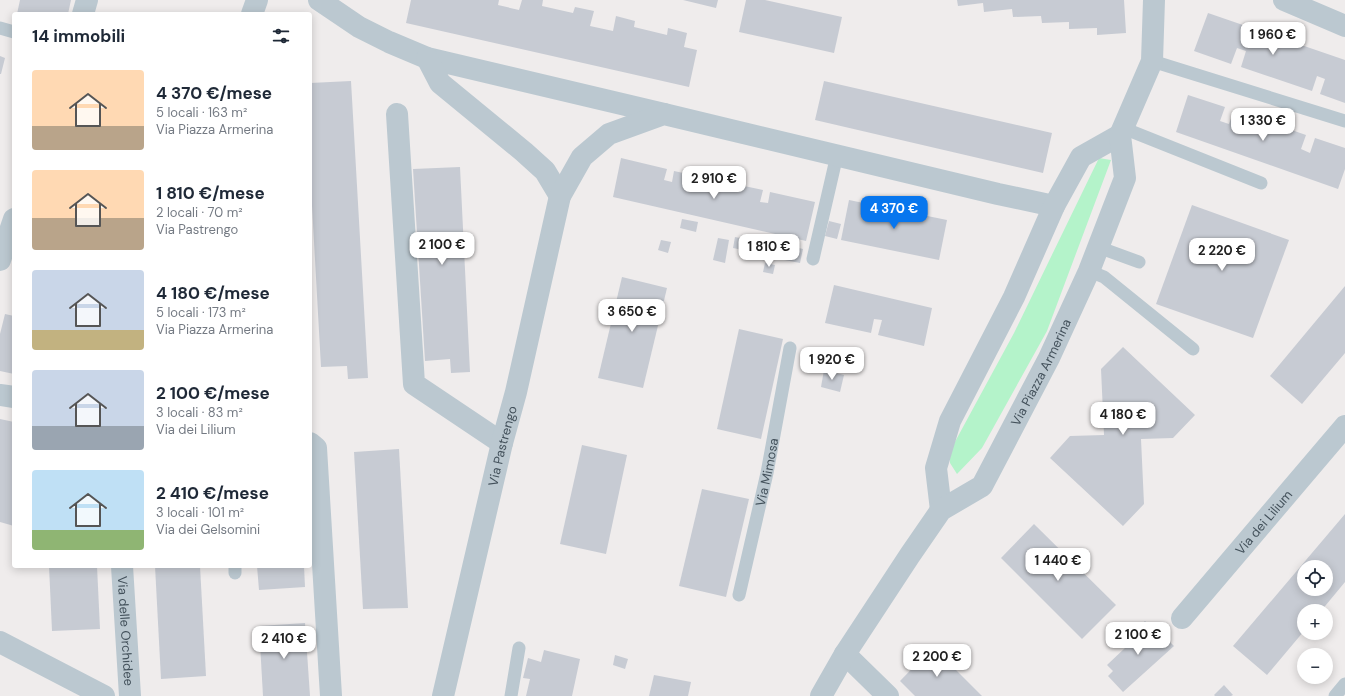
<!DOCTYPE html>
<html lang="it">
<head>
<meta charset="utf-8">
<style>
	:root { --surface:#fff; --page:#f6f6f7; --text:#1f2937; --muted:#747a83; --accent:#0776ee }
	body { margin:0; font-family:"DM Sans",sans-serif; background:var(--page); color:var(--text); height:100vh; display:flex; flex-direction:column; font-size:15px; white-space:nowrap }
	* { box-sizing:border-box; margin:0 }
	p { font-size:13px; color:var(--muted) }
	.icon { flex:none; width:22px; height:22px; fill:none; stroke:currentColor; stroke-width:2; stroke-linecap:round; stroke-linejoin:round }
	.map { position:relative; flex:1; overflow:hidden }
	.details { position:absolute; left:12px; top:12px; width:300px; height:556px; display:flex; flex-direction:column; background:var(--surface); border-radius:4px; box-shadow:0 2px 10px #0003 }
	.details>* { flex:none }
	.tools { position:absolute; left:1297px; top:560px; display:grid; gap:8px }
	.tools a { display:grid; place-items:center; width:36px; height:36px; border-radius:50%; background:var(--surface); box-shadow:0 2px 10px #0003; font-size:20px }
	.price { position:absolute; translate:-50% -34px; padding:0 9px; border-radius:8px; background:#fff; color:#222; font-size:13px; line-height:26px; filter:drop-shadow(0 1px 2px #0008) }
	.price::after { content:''; position:absolute; left:50%; top:24px; width:12px; height:9px; margin-left:-6px; background:inherit; clip-path:polygon(0 0,100% 0,50% 100%) }
	.price.on { background:var(--accent); color:#fff }
	ul { padding:0; list-style:none }
	li { display:flex; align-items:center; gap:12px; height:100px; padding:0 20px }
	li span { display:grid; place-items:center; flex:none; width:112px; height:80px; border-radius:4px; color:#555 }
	li>.icon { margin-inline-start:auto }
	span .icon { width:48px; height:48px; fill:#fffc; stroke-width:1 }
	li b { font-size:17px }
	h2 { display:flex; justify-content:space-between; align-items:center; height:48px; padding:0 20px; font-size:17px }
	.map>svg:first-child { display:block }
</style>
</head>
<body>
<div class="map">
<svg width="1345" height="696" viewBox="0 0 1345 696">
	<rect width="100%" height="100%" fill="#efecec"/>
	<path fill="#b4f3ca" d="M1099,158l12,2 -64,171 -65,117 -25,26 -7,-11v-12l64,-118z"/>
	<g fill="#c7cbd3" fill-rule="evenodd">
		<path d="M20,0h51l-3,14h-51z"/>
		<path d="M411,0h88l-1,5 21,5 3,-10h21l-1,6 31,7 2,-6 19,4 -4,15 23,5 3,-15 19,5 -1,6 33,8 1,-7 19,5 -3,14 13,3 -8,37 -283,-64z"/>
		<path d="M683,0h35l-2,8z"/>
		<path d="M746,0h19l77,17 -8,36 -95,-21z"/>
		<path d="M957,0h167l2,33 -29,2v-7l-28,1v-7l-27,1 -1,-7 -28,1 -1,-8 -28,3 -1,-9 -25,3z"/>
		<path d="M1208,13l137,47v43l-25,-9 5,-15 -8,-3 -5,15 -71,-24 5,-16 -9,-3 -6,16 -37,-13z"/>
		<path d="M0,56l5,2 -4,16h-1z"/>
		<path d="M351,81l17,297 -20,1 -1,-13 -26,1 -11,-197v-87z"/>
		<path d="M824,81l228,52 -9,40 -228,-53z"/>
		<path d="M1188,95l37,12 -5,14 9,3 5,-14 72,25 -5,14 9,4 5,-15 30,10v21l-7,20 -162,-57z"/>
		<path d="M621,158l46,11 -3,11 8,2 2,-11 89,19 -3,12 8,1 2,-11 45,10 -9,39 -193,-44z"/>
		<path d="M460,167l10,205 -19,1 -1,-14 -25,2 -12,-192z"/>
		<path d="M849,200l98,20 -8,40 -98,-20z"/>
		<path d="M1192,205l97,35 -36,98 -97,-34z"/>
		<path d="M682,219l16,3 -2,10 -16,-4z"/>
		<path d="M829,221l12,3 -4,15 -12,-3z"/>
		<path d="M735,237l15,3 -2,11 -15,-3z"/>
		<path d="M718,238l11,2 -4,23 -12,-3z"/>
		<path d="M661,240l10,2 -3,11 -10,-3z"/>
		<path d="M777,243l26,6 -3,14 -26,-5z"/>
		<path d="M765,263l10,2 -2,9 -10,-2z"/>
		<path d="M622,277l45,11 -24,100 -45,-10z"/>
		<path d="M834,285l98,23 -8,38 -46,-11 4,-15 -8,-1 -3,14 -46,-10z"/>
		<path d="M1345,286v67l-43,51 -32,-28z"/>
		<path d="M5,314l9,2v58l-14,-3v-37z"/>
		<path d="M739,329l44,10 -22,100 -44,-10z"/>
		<path d="M1123,347l72,68 -22,23 -32,1 3,65 -21,22 -73,-68 20,-22 34,-1 -3,-66z"/>
		<path d="M824,370l20,5 -4,17 -19,-5z"/>
		<path d="M0,419l14,3v104l-14,-4z"/>
		<path d="M582,445l45,10 -21,99 -46,-10z"/>
		<path d="M399,449l9,159 -45,1 -9,-157z"/>
		<path d="M702,489l47,10 -23,98 -47,-11z"/>
		<path d="M1345,514v68l-24,29h-17v20l-37,44 -34,-29zM1304,567h22v22h-22z"/>
		<path d="M1034,524l82,81 -34,34 -81,-81z"/>
		<path d="M49,566h48l3,63 -48,2z"/>
		<path d="M155,566h45l6,110 -45,3z"/>
		<path d="M257,566h47l1,21 -46,3z"/>
		<path d="M1145,621l18,18 2,-2 9,9 -51,46 -15,-16 5,-5 -6,-6 18,-17 -4,-4z"/>
		<path d="M305,623l5,73h-47l-4,-70z"/>
		<path d="M933,647l49,49h-67l-15,-15z"/>
		<path d="M544,650l36,9 -8,37h-46l4,-17 -7,-1 5,-20 13,4z"/>
		<path d="M615,655l13,4 -3,10 -12,-4z"/>
		<path d="M654,675l37,7 -3,14h-39z"/>
		<path d="M1224,685l9,10 -2,1h-16l-1,-1z"/>
	</g>
	<g fill="none" stroke-linecap="round" stroke-linejoin="round">
		<g stroke="#bbc8d0" stroke-width="13">
			<path d="M0,28l14,4"/>
			<path d="M1152,61l193,60"/>
			<path d="M1123,128l138,55"/>
			<path d="M1098,247l41,15"/>
			<path d="M813,259l24,-104"/>
			<path d="M1089,271l15,6 89,72"/>
			<path d="M235,566v7"/>
			<path id="s1" d="M739,595l28,-122 23,-125"/>
			<path d="M511,696l8,-48"/>
			<path d="M1335,696l10,-12"/>
		</g>
		<g stroke="#bbc8d0" stroke-width="22">
			<path d="M319,0l40,27 30,15 38,16 237,56"/>
			<path d="M1284,0l61,26"/>
			<path d="M83,14l4,-14"/>
			<path d="M252,14l5,-14"/>
			<path d="M427,58l13,25 84,69 21,19 15,25"/>
			<path d="M397,114l17,270 88,59"/>
			<path d="M0,260l14,-41"/>
			<path d="M0,395l14,2"/>
			<path d="M310,443l6,5 15,248"/>
			<path id="s2" d="M122,566l8,130"/>
			<path id="s3" d="M1182,618l163,-192"/>
			<path d="M0,642l104,54"/>
			<path d="M845,654l43,42"/>
			<path id="s4" d="M443,696l59,-253 14,-51 44,-196 22,-39 27,-23 55,-20 334,80 56,12"/>
		</g>
		<g stroke="#bbc8d0" stroke-width="22">
			<path d="M941,510l-5,-42 14,-47 64,-124 40,-91 27,-49 39,-22"/>
			<path id="s5" d="M821,696l24,-42 65,-99 31,-45 41,-24 67,-128 40,-87 36,-93 -5,-43 32,-74 2,-61"/>
		</g>
	</g>
	<g text-anchor="middle" stroke-width="3.5" stroke-linejoin="round" paint-order="stroke">
		<g font-size="13" fill="#43515b" stroke="#fff">
			<text dy="5" stroke="none"><textPath href="#s5" startOffset="397">Via Piazza Armerina</textPath></text>
			<text dy="5" stroke="none"><textPath href="#s4" startOffset="257">Via Pastrengo</textPath></text>
			<text dy="5" stroke="none"><textPath href="#s1" startOffset="126">Via Mimosa</textPath></text>
			<text dy="5" stroke="none"><textPath href="#s3" startOffset="126">Via dei Lilium</textPath></text>
			<text dy="5" stroke="none"><textPath href="#s2" startOffset="65">Via delle Orchidee</textPath></text>
		</g>
	</g>
</svg>
<div class="tools">
<a><svg class="icon" aria-label="locate" viewBox="0 0 24 24"><circle cx="12" cy="12" r="6"/><path d="M12 2v4M12 18v4M2 12h4M18 12h4"/></svg></a>
<a>+</a>
<a>−</a>
</div>
<b class="price" style="left:1273px;top:56px">1 960 €</b>
<b class="price" style="left:1263px;top:142px">1 330 €</b>
<b class="price" style="left:714px;top:200px">2 910 €</b>
<b class="price on" style="left:894px;top:230px">4 370 €</b>
<b class="price" style="left:442px;top:266px">2 100 €</b>
<b class="price" style="left:769px;top:268px">1 810 €</b>
<b class="price" style="left:1222px;top:272px">2 220 €</b>
<b class="price" style="left:632px;top:333px">3 650 €</b>
<b class="price" style="left:832px;top:381px">1 920 €</b>
<b class="price" style="left:1123px;top:436px">4 180 €</b>
<b class="price" style="left:1058px;top:582px">1 440 €</b>
<b class="price" style="left:1138px;top:656px">2 100 €</b>
<b class="price" style="left:284px;top:660px">2 410 €</b>
<b class="price" style="left:937px;top:678px">2 200 €</b>
<section class="details">
<h2>14 immobili<svg class="icon" aria-label="filters" viewBox="0 0 24 24"><path d="M4 7h16M4 17h16"/><circle cx="9" cy="7" r="2"/><circle cx="15" cy="17" r="2"/></svg></h2>
<ul>
<li><span style="background:linear-gradient(#ffd9b3 70%,#b9a48a 0)"><svg class="icon" aria-label="home" viewBox="0 0 24 24"><path d="M3 11l9-7 9 7M6 9v11h12V9"/></svg></span><div><b>4 370 €/mese</b><p>5 locali · 163 m²</p><p>Via Piazza Armerina</p></div></li>
<li><span style="background:linear-gradient(#ffd9b3 60%,#b9a48a 0)"><svg class="icon" aria-label="home" viewBox="0 0 24 24"><path d="M3 11l9-7 9 7M6 9v11h12V9"/></svg></span><div><b>1 810 €/mese</b><p>2 locali · 70 m²</p><p>Via Pastrengo</p></div></li>
<li><span style="background:linear-gradient(#c9d6e8 75%,#c2b280 0)"><svg class="icon" aria-label="home" viewBox="0 0 24 24"><path d="M3 11l9-7 9 7M6 9v11h12V9"/></svg></span><div><b>4 180 €/mese</b><p>5 locali · 173 m²</p><p>Via Piazza Armerina</p></div></li>
<li><span style="background:linear-gradient(#c9d6e8 70%,#9aa5b1 0)"><svg class="icon" aria-label="home" viewBox="0 0 24 24"><path d="M3 11l9-7 9 7M6 9v11h12V9"/></svg></span><div><b>2 100 €/mese</b><p>3 locali · 83 m²</p><p>Via dei Lilium</p></div></li>
<li><span style="background:linear-gradient(#bfe0f5 75%,#8fb573 0)"><svg class="icon" aria-label="home" viewBox="0 0 24 24"><path d="M3 11l9-7 9 7M6 9v11h12V9"/></svg></span><div><b>2 410 €/mese</b><p>3 locali · 101 m²</p><p>Via dei Gelsomini</p></div></li>
</ul>
</section>
</div>
</body>
</html>
